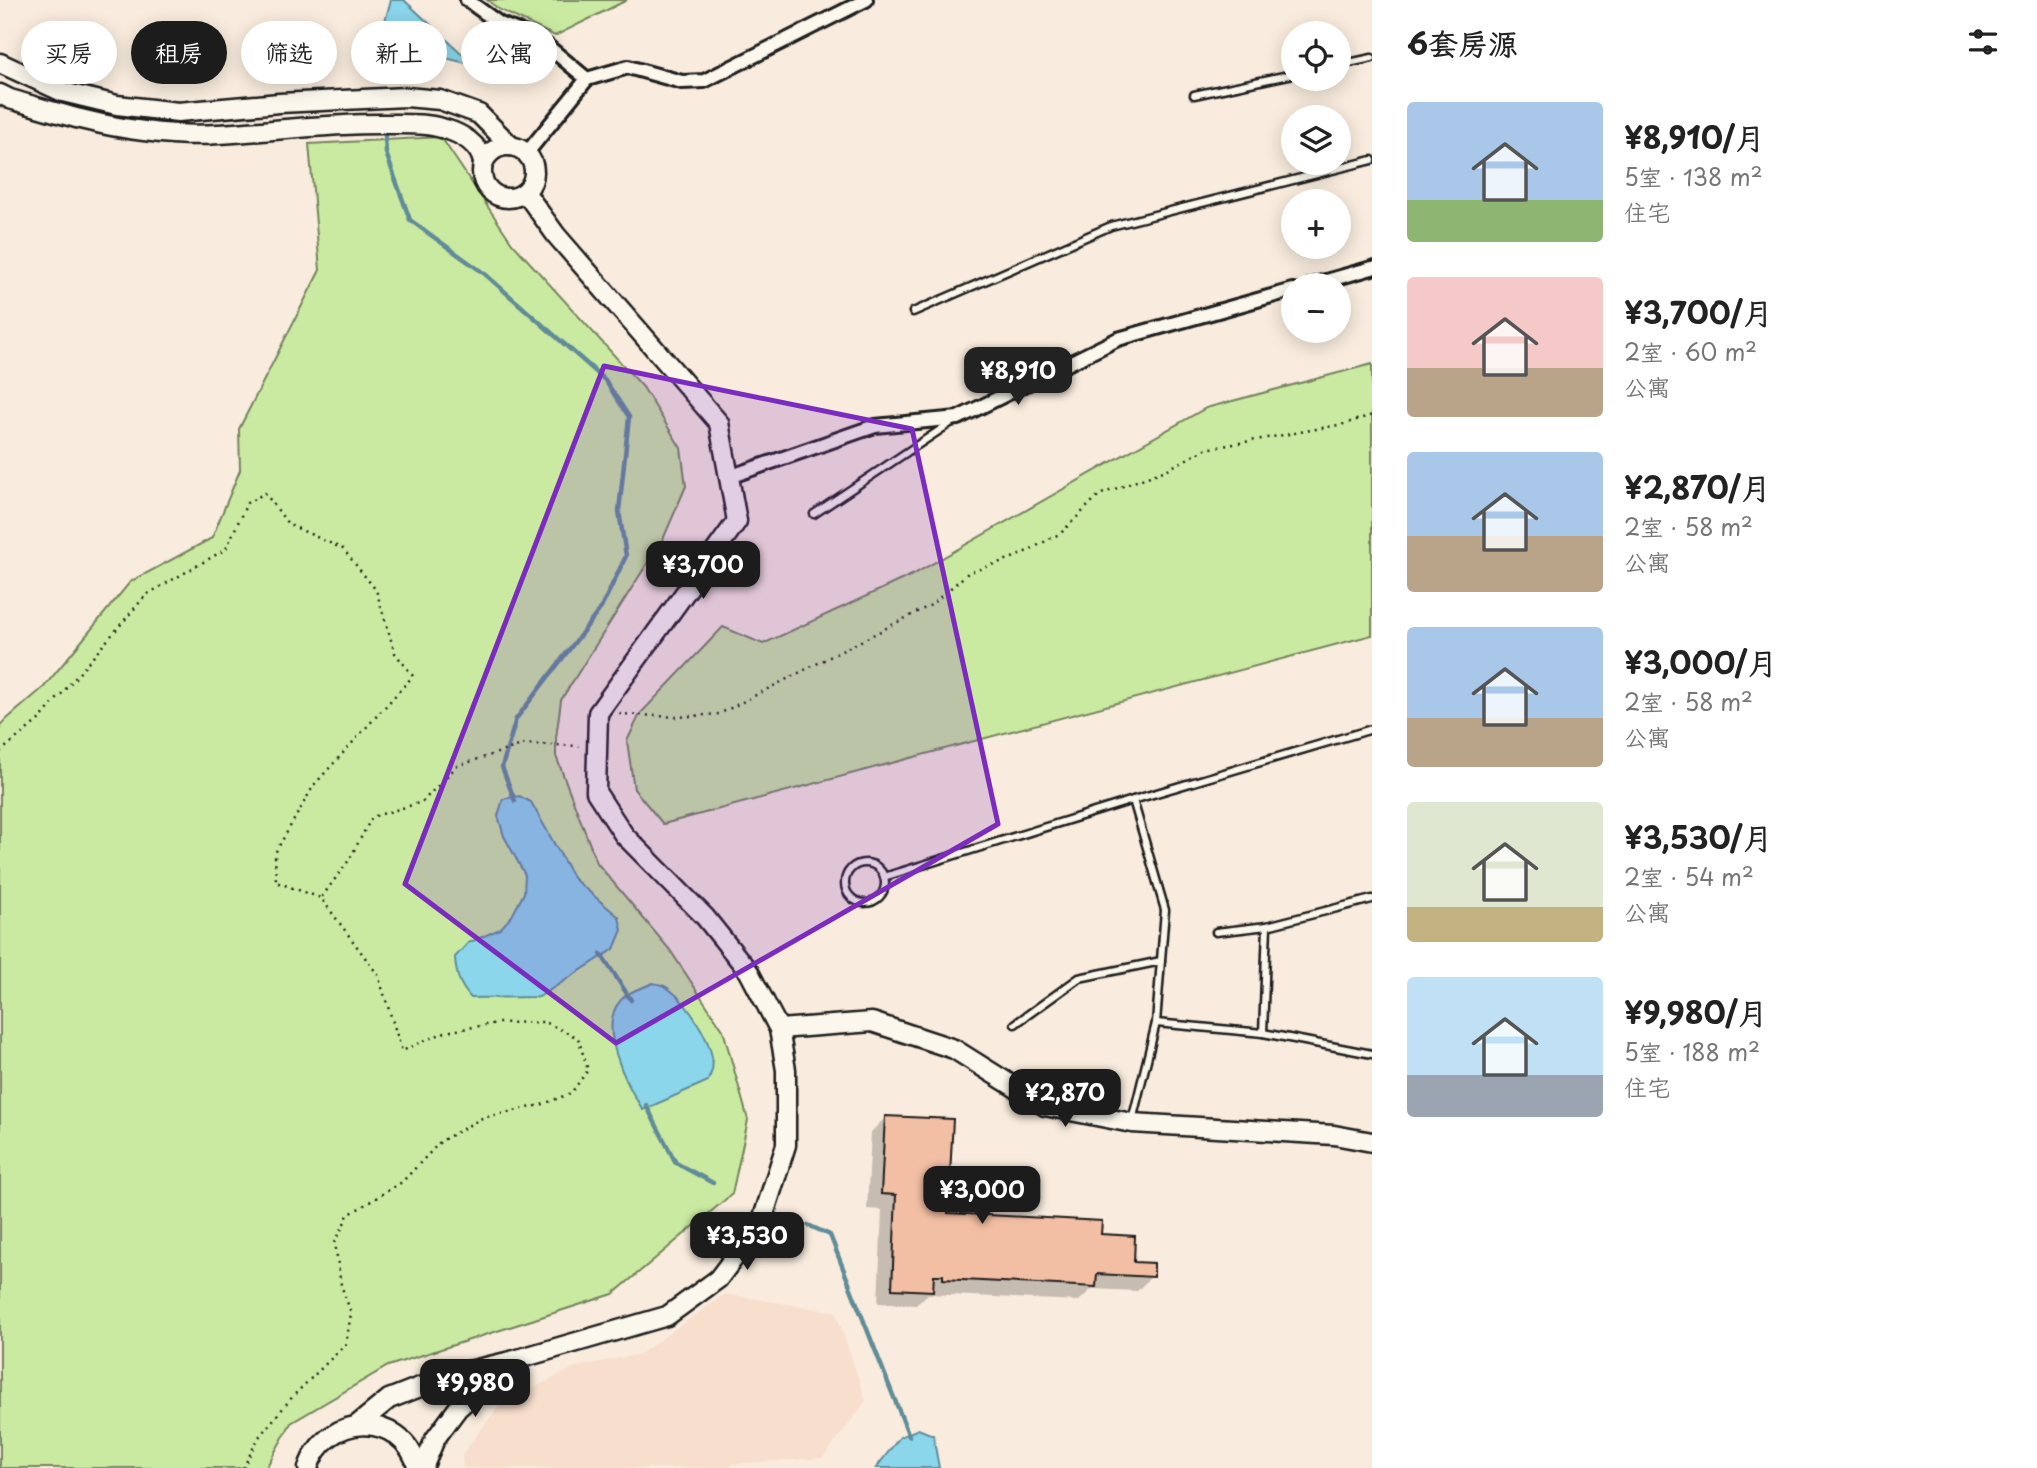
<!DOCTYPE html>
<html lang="zh">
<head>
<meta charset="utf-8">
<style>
	:root { --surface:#fff; --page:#f6f6f6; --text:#222; --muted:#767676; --accent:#1c1c1c }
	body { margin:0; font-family:"Playpen Sans","LXGW WenKai TC",sans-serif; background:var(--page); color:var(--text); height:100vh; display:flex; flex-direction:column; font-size:26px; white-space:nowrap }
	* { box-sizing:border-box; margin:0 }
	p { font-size:23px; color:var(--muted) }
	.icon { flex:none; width:38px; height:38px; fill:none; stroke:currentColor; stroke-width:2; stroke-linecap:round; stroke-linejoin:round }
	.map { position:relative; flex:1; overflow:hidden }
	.sheet { display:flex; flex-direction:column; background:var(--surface); width:665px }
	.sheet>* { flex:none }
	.banner { position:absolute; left:21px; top:21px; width:665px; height:63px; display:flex; gap:14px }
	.controls { position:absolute; left:1281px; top:21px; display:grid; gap:14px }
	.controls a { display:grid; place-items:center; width:70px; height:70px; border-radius:50%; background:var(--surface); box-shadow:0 4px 18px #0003; font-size:35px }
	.price { position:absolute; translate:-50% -60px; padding:0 16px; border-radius:14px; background:var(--accent); color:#fff; font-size:23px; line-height:46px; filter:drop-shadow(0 2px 4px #0008) }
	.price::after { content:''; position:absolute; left:50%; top:42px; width:21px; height:16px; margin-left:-10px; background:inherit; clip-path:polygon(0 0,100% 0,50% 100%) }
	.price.active { background:#222; color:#fff }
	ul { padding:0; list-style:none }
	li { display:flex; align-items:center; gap:21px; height:175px; padding:0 35px }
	li span { display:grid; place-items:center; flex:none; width:196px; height:140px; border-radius:7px; color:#555 }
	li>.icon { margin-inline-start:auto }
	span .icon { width:84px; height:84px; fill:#fffc; stroke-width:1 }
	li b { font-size:30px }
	h2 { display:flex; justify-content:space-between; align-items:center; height:84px; padding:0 35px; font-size:30px }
	.tag { padding:0 24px; border-radius:32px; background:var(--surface); box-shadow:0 4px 18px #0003; font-size:24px; line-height:63px }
	.tag.active { background:var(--accent); color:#fff }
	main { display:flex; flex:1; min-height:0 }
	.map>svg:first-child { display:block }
</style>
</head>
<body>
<main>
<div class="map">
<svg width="1372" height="1468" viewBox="0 0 1372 1468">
	<rect width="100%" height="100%" fill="#f9ecde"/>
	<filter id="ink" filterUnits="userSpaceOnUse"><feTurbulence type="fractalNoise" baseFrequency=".0143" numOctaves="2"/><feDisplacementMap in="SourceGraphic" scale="14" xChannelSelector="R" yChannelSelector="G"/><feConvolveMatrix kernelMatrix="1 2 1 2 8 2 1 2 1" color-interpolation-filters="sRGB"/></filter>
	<g filter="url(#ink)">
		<path fill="#f7decd" d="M725,1294l111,18 30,89 -43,57 -90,6 -3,4h-267l-1,-14 38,-49 75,-38 65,-13z"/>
		<g fill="#cbeaa1" stroke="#74835e" stroke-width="2">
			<path d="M487,0h140l-72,36 -55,-26z"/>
			<path d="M441,137l71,106 131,144 38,61 5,38 -22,51 -103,163 -5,38v18l41,107 73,87 53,80 25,90 -16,74 -119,100 -225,72 -97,57 -25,45h-266v-743l44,-38 86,-105 82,-44 28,-68 -1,-41 81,-159 -11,-126z"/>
			<path d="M1372,364v271l-709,189 -29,-35 -7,-48 13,-27 83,-87 40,17 151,-70 292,-166z"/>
		</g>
		<g fill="#8bd6eb" stroke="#5f8c98" stroke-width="2">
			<path d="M391,0h13l70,65 -95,-23z"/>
			<path d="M519,796l12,6 43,77 45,38 3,13 -8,19 -75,48 -68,1c-12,-13 -15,-24 -16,-41l13,-14 32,-14 12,-13 12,-23 1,-18 -21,-39 -6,-20 5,-17z"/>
			<path d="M653,983c6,1 12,2 16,6 18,13 48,58 43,81 -1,4 -3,7 -4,11l-65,29c-16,-24 -47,-84 -22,-110 9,-10 20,-11 32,-17z"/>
			<path d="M918,1429l15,6 6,33h-63l24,-31z"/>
		</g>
		<path fill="#0003" d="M886,1117l60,97 154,22 32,28 20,12 -15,15 -45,-2 -13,12 -151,-7 -12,11 -38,-2 4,-93 -15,-1 4,-77z"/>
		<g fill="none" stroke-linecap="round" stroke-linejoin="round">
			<g stroke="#5f8c98" stroke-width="4.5">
				<path d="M381,68l16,-20"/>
				<path d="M385,137l1,16 24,67 75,54 120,106 24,37 -10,94 7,45 -25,52 -85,111 -14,48 13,34"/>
				<path d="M601,954l30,46"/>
				<path d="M646,1105l30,58 37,20"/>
				<path d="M808,1225l22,10 79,201"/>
			</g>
		</g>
		<path fill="#f3bfa4" stroke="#1c1c1c" stroke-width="2" d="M885,1116l68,3 -5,94 154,8 -1,13 34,2 -1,26 20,1v14l-57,-3 -1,13 -153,-8v-4h-9l-1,16 -41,-2 4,-94 -15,-1z"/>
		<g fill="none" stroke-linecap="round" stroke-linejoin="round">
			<g stroke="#1c1c1c" stroke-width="11">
				<g id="lane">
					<path d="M1339,65l33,-7"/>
					<path d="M1194,95l99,-21"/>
					<path d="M913,312l198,-86 261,-66"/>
					<path d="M814,514l138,-92"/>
					<circle cx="865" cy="883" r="20"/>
					<path d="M884,877l249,-77 239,-71"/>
					<path d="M1216,932l51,-6 105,-27"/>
					<path d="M1156,1023l107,10 109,21"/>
					<path d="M1015,1024l64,-46 82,-17"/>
					<path d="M1263,1033l4,-107"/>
					<path d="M1132,1121l24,-98 9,-113 -32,-110"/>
				</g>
			</g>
			<g stroke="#1c1c1c" stroke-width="18">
				<g id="street">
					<path d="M467,0l33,24 39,15 48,40"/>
					<path d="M526,154l61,-75 41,-12 54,15 22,-1 162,-81"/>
					<path d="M1312,285l60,-17"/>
					<path d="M729,477l146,-51 83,-8 160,-79 175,-49"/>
				</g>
			</g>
			<g stroke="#1c1c1c" stroke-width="23">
				<g id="secondary">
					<path d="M0,63l63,29 54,13 61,7 101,-9 127,-6 34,3 39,14 32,32"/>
					<path d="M0,94l10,5c44,13 88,27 134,32 23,3 50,5 74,3 57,-3 113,-11 169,-10 19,0 40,-1 58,5 17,5 34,15 38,33"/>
					<circle cx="508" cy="172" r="26"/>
					<path d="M779,1029l93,-7 82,27 91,57 87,17 202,12 38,7"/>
					<path d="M357,1425l32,-26 59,-23 63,-15 156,-45 51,-37 44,-58 24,-76v-75l-7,-41 -30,-57 -44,-55 -81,-82 -28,-43 2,-79 139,-192 -18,-98 -163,-188 -31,-43"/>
					<path d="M308,1468c18,-56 94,-58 110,0"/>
					<path d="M423,1468l12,-29 23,-31 50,-45"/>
				</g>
			</g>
			<g stroke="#1c1c1c" stroke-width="2.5" stroke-dasharray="2 5" stroke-linecap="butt">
				<path d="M619,714l59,3 41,-3 212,-109 37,-32 50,-17 43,-23 38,-38 67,-25 40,-21 138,-25 28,-9"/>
				<path d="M0,752l40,-33 106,-124 80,-46 21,-46 18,-10 23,31 55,25 33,41 19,63 18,23 -99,109 -39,68 1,29 45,16"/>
				<path d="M243,1468l16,-31 35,-42 52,-51 5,-31 -10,-28 -6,-42 13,-28 54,-33 39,-41 41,-23 59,-13 30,-12 17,-23 -10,-32 -33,-16 -48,1 -52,9 -43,19 -24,-76 -57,-77 28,-38 23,-43 50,-15 35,-36 68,-22 54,2"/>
			</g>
			<use href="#lane" stroke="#fbf7ec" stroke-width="6"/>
			<use href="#street" stroke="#fbf7ec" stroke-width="12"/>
			<use href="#secondary" stroke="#fbf7ec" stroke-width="18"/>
		</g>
	</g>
	<path fill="#7b2cbf" fill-opacity="0.2" stroke="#7b2cbf" stroke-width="5" stroke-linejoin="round" d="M604,366l308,63 86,395 -382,219 -211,-159z"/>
</svg>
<div class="controls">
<a><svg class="icon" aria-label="locate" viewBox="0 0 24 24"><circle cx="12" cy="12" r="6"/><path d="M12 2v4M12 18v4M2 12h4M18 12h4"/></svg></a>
<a><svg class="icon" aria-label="layers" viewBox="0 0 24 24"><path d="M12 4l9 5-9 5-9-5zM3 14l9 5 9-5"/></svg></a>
<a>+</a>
<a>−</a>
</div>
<b class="price active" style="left:1018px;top:407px">¥8,910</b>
<b class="price" style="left:703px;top:601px">¥3,700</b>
<b class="price" style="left:1065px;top:1129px">¥2,870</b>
<b class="price" style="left:982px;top:1226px">¥3,000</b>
<b class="price" style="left:747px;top:1272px">¥3,530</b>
<b class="price" style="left:475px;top:1419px">¥9,980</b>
<div class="banner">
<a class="tag">买房</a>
<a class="tag active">租房</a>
<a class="tag">筛选</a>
<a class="tag">新上</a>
<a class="tag">公寓</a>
</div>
</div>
<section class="sheet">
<h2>6套房源<svg class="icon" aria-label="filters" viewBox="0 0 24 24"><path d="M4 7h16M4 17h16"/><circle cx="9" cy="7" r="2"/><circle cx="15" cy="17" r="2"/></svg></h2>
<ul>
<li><span style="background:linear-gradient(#a9c7e8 70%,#8fb573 0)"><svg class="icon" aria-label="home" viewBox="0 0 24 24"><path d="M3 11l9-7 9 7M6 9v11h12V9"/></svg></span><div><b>¥8,910/月</b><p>5室 · 138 m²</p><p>住宅</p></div></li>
<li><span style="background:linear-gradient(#f6c9c9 65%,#b9a48a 0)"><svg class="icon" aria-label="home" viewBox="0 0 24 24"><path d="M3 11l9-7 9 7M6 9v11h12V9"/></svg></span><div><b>¥3,700/月</b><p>2室 · 60 m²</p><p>公寓</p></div></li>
<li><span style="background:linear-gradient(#a9c7e8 60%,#b9a48a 0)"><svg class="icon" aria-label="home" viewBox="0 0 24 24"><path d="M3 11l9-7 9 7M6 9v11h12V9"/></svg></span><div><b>¥2,870/月</b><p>2室 · 58 m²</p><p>公寓</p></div></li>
<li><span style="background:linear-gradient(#a9c7e8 65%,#b9a48a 0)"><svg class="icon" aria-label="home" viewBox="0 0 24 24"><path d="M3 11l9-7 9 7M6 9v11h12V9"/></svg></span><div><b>¥3,000/月</b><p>2室 · 58 m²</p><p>公寓</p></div></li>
<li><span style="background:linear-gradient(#dfe7d0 75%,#c2b280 0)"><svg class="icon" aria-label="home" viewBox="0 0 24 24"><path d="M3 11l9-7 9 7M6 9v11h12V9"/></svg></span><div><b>¥3,530/月</b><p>2室 · 54 m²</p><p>公寓</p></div></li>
<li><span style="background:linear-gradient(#bfe0f5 70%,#9aa5b1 0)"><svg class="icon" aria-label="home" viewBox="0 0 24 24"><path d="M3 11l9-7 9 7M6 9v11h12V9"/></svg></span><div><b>¥9,980/月</b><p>5室 · 188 m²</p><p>住宅</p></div></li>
</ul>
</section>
</main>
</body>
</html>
